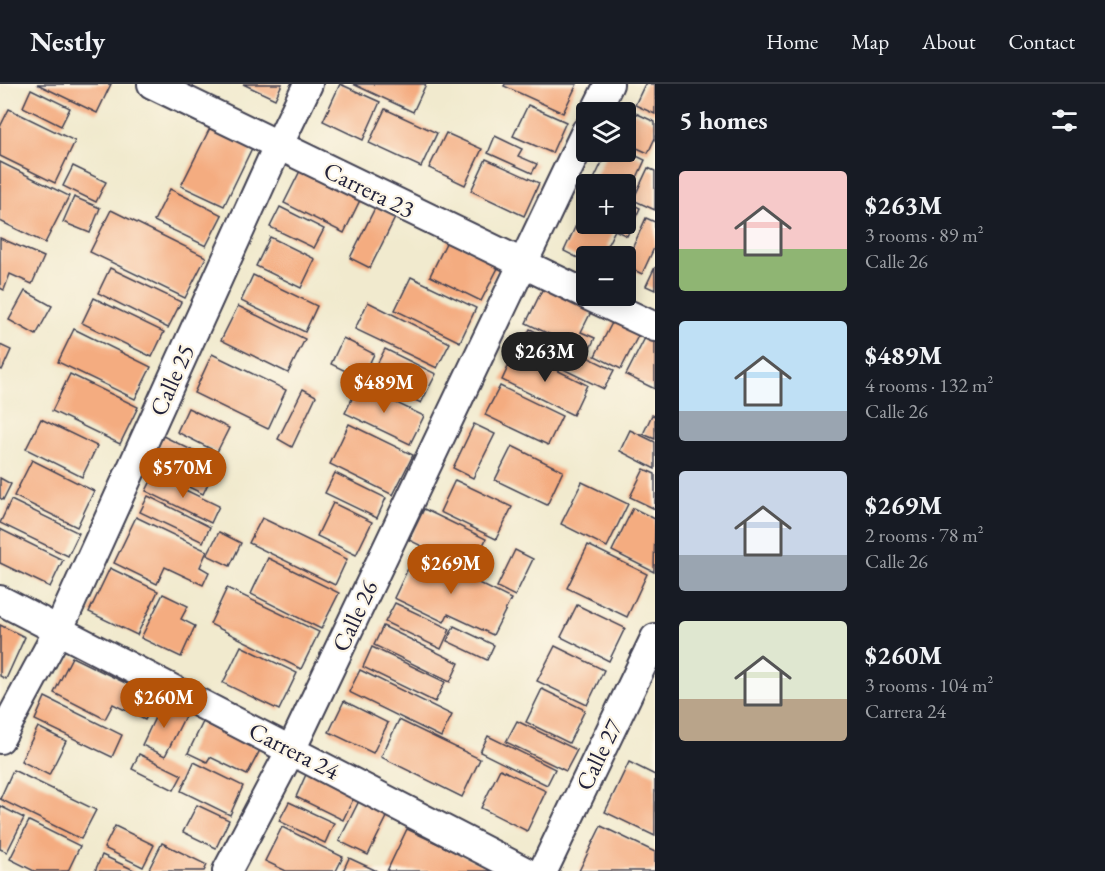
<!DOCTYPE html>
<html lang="en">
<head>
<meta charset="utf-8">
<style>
	:root { --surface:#171b24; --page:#20242c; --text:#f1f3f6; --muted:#9ea1a6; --line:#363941; --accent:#b45309 }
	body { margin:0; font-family:"EB Garamond",serif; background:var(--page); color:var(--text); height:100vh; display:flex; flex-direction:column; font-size:22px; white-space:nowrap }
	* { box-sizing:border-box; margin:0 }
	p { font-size:20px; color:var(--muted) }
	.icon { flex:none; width:33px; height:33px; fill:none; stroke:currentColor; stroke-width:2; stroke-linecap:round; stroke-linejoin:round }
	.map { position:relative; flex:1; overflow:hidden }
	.drawer { display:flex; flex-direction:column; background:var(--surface); width:450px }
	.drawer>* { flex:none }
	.tools { position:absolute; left:576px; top:18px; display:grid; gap:12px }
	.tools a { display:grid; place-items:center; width:60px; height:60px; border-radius:6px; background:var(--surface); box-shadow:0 3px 15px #0003; font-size:30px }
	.price { position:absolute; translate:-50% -51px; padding:0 14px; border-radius:21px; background:var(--accent); color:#fff; font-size:20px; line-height:39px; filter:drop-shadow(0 2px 3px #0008) }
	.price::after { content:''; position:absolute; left:50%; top:36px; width:18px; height:14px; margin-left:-9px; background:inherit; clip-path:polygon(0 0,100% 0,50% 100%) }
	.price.on { background:#222; color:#fff }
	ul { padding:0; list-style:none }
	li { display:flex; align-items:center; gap:18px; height:150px; padding:0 24px }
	li span { display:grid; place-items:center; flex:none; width:168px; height:120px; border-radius:6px; color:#555 }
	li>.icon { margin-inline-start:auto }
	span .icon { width:72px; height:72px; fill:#fffc; stroke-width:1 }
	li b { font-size:26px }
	h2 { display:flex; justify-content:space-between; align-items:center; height:72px; padding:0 24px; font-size:26px }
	header { display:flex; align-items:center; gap:36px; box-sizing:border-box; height:84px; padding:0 30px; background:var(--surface); border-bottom:2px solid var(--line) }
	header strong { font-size:28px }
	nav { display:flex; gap:33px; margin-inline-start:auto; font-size:21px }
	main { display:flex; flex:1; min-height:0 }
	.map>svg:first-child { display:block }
</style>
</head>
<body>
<header>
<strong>Nestly</strong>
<nav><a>Home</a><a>Map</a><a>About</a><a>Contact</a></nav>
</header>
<main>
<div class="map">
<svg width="655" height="787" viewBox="0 0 655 787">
	<rect width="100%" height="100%" fill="#fcf5e5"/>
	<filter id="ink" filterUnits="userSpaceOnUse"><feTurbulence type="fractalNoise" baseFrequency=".0167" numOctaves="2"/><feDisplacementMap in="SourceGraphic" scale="12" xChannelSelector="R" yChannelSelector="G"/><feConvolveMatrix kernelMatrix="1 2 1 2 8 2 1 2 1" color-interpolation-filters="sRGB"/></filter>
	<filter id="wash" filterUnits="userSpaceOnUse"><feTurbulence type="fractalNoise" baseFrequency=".008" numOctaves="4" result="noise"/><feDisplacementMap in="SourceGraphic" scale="24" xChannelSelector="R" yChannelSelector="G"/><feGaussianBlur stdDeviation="1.35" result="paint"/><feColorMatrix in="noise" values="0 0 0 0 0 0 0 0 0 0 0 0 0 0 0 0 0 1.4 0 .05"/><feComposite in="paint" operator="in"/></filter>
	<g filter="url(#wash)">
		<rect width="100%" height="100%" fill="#f1eace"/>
		<g id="blocks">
			<g fill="#f4ac80">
				<path d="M37,0h74l-14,29z"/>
				<path d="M243,0h39l-7,15z"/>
				<path d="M340,0l40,18 -17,38 -40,-19z"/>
				<path d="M353,0h73l-13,28z"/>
				<path d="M505,0h72l-14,29 -59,-27z"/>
				<path d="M645,0h10v30l-20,-9z"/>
				<path d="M31,5l39,19 -9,18 -38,-19z"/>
				<path d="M528,21l38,17 -14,31 -39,-17z"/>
				<path d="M9,25l66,32 -20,42 -55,-27v-29z"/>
				<path d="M385,25l52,24 -16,34 -52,-24z"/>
				<path d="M629,26l26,12v16l-7,15 -22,-10v-26z"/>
				<path d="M210,44l42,20 -28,58 -43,-20z"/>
				<path d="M446,49l36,16 -17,36 -36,-17z"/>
				<path d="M495,52l27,13 -4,7 19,8 -5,9 -44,-20z"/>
				<path d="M626,67l19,9 -16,35 -3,-2v-9h-20l-12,-5 13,-27z"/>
				<path d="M486,75l53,24 -15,33 -53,-25z"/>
				<path d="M0,78l69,34 -24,47 -45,-22z"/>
				<path d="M73,82l33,16 -10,20 -33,-16z"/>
				<path d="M302,83l60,29 -18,37 -60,-30z"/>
				<path d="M648,84l7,3v39l-22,-10z"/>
				<path d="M170,105l52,26 -16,31 -52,-25z"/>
				<path d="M74,113l26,11 -10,25 -27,-11z"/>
				<path d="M626,117l14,7 -13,28 -12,-6 -8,16 13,5 -2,5h-32v6l-22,-11 22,-47v20h40z"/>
				<path d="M376,122l20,10 -26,52 -20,-10z"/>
				<path d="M280,123l44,22 -10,19 -44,-21z"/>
				<path d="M111,126l95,47 -21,41 -95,-46z"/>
				<path d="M646,134l9,4v24l-13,28 -16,-8v-4z"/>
				<path d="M270,153l45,22 -14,29 -45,-22z"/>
				<path d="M0,154l44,19 -12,27 -22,-10 -6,16 -4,-2z"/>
				<path d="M448,155l52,25 -19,37 -51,-25z"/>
				<path d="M655,183v23l-9,-4z"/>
				<path d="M110,184l71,34 -13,26 -70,-35z"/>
				<path d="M253,191l64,31 -12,26 -64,-31z"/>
				<path d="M411,193l65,31 -16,34 -65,-32z"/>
				<path d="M546,198l48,24 -13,26 14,6 -7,15 -62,-30z"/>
				<path d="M25,207l27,15 -16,29 -27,-15z"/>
				<path d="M94,214l70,34 -12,25 -70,-34z"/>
				<path d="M368,218l82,41 -13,25 -82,-39z"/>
				<path d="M238,222l67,33 -17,34 -67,-33z"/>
				<path d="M614,235l26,13 -19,37 -26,-13z"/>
				<path d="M74,245l77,38 -16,32 -77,-37z"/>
				<path d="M530,245l84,41 -10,19 -84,-41z"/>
				<path d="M647,250l8,5v50l-29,-14z"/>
				<path d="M343,254l31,16 -12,25 -31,-15z"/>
				<path d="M0,261l11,5 -9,20 -2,-1z"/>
				<path d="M385,265l51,25 -15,29 -51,-25z"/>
				<path d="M516,266l71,35 -14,30 -71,-35z"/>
				<path d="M212,270l74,36 -18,39 -74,-36z"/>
				<path d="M70,290l68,33 -18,37 -68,-33z"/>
				<path d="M359,301l65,31 -14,28 -65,-31z"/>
				<path d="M500,302l62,30 -14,29 -63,-30z"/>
				<path d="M303,305l13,7 -24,51 -14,-8z"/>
				<path d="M188,324l41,20 -12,24 -40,-20z"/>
				<path d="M652,331l3,1v23l-12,-5z"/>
				<path d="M41,335l56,27 -15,31 -56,-28z"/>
				<path d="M349,340l64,31 -20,40 -63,-31z"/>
				<path d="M474,340l21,10 -22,44 -20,-10z"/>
				<path d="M630,346l25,12v27l-35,-18z"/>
				<path d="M163,352l55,27 -15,31 -55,-27z"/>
				<path d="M512,362l51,25 -16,34 -52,-25z"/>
				<path d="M32,376l62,31 -17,36 -63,-31z"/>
				<path d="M644,385l11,5v35l-25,-12z"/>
				<path d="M335,389l51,25 -9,20 -52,-25z"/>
				<path d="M154,391l65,31 -8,17 -65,-32z"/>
				<path d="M0,394l11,6 -8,16 -3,-2z"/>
				<path d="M455,396l57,27 -16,32 -56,-27z"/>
				<path d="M582,398l46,22 -21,43 -46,-23z"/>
				<path d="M148,412l62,31 -7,15 -63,-30z"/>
				<path d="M11,416l68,33 -11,23 -68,-33z"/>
				<path d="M333,419l39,19 -16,33 -39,-19z"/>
				<path d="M633,424l22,11 -1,53 -42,-21z"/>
				<path d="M424,425l62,30 -15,31 -62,-30z"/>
				<path d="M136,433l71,34 -7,16 9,5 -6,13 -38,-18 -8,17 -43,-21z"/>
				<path d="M262,434l85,41 -12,26 -86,-42z"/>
				<path d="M0,445l63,31 -13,27 -50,-24z"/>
				<path d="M219,448l22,11 -11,23 -23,-11z"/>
				<path d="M588,461l59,29 -20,43 -60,-29z"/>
				<path d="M515,466l18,9 -18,37 -18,-9z"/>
				<path d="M416,468l95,47 -18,36 -45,-21 -4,8 -50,-24z"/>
				<path d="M268,474l71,35 -18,36 -70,-35z"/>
				<path d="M110,484l48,23 -21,44 -48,-23z"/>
				<path d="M227,504l92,44 -18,37 -91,-45z"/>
				<path d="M163,510l25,12 -7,13 14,7 -14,31 -40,-19z"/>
				<path d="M395,519l55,26 -9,20 -56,-27z"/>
				<path d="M577,521l48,23 -16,33 -48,-24z"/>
				<path d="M0,541l25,12 -19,42 -6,-3z"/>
				<path d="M383,542l76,37 -9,19 -76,-37z"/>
				<path d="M454,542l40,19 -7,15 -40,-19z"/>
				<path d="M241,562l56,27 -18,37 -56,-27z"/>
				<path d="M555,562l49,24 -17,35 -50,-24z"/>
				<path d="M372,563l73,35 -10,20 -72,-35z"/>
				<path d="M72,573l84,41 -11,22 -32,-16 -8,15 -51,-26z"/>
				<path d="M360,586l92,45 -11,22 -92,-45z"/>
				<path d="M542,605l43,21 -16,33 -43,-21z"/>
				<path d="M45,613l77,38 -10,22 -77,-37z"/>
				<path d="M344,617l44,22 -15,30 -44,-21z"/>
				<path d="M162,619l24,11 -21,42 -23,-11z"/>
				<path d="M399,636l81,39 -18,38 -81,-40z"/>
				<path d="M517,637l60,29 -11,21 -60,-29z"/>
				<path d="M203,638l57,28 -13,25 -37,-18 -3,5 -19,-9z"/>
				<path d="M38,643l28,14 -17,34 -28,-14z"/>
				<path d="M488,652l67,33 -8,16 -67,-33z"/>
				<path d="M139,670l43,21 -8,15 -42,-21z"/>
				<path d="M194,678l49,24 -13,29 -49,-24z"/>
				<path d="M629,678l26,13v61l-50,-24z"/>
				<path d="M500,685l46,22 -19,40 -46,-23z"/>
				<path d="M13,686l83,40 -15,29 -81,-40z"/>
				<path d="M308,686l48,23 -13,27 -47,-23z"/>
				<path d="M362,711l29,14 -23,46 -29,-14z"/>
				<path d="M289,718l45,21 -9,20 -46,-22z"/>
				<path d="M197,721l32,15 -13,28 -33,-16z"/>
				<path d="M0,722l24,12 -17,34 -7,-3z"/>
				<path d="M29,737l51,25 -12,25h-34l-24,-12z"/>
				<path d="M115,742l39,19 -11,22 -39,-19z"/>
				<path d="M601,742l54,26v19h-76z"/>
				<path d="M282,743l61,30 -7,14h-50l-21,-10z"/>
				<path d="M407,745l88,42h-108z"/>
				<path d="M162,759l45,22 -3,6h-56z"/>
				<path d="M102,771l34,16h-41z"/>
				<path d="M349,774l28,13h-34z"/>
			</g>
		</g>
	</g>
	<g filter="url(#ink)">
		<use href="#blocks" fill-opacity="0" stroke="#414051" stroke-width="1.5"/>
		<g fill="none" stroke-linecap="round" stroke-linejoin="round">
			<g stroke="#414051" stroke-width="32">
				<g id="minor">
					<path d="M152,0l434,210"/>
					<path d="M595,28l14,-28"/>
					<path d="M589,212l66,31"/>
					<path d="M0,516l524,271"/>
					<path d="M0,655l58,-108 220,-485 30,-62"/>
					<path d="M227,787l64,-121 295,-619"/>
					<path d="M543,787l112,-233"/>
				</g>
			</g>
			<use href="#minor" stroke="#fff" stroke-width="28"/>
		</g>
	</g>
	<g text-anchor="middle" stroke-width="4.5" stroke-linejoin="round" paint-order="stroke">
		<g font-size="24" fill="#22223b" stroke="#fcf5e5">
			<text transform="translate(369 106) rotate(26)" y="8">Carrera 23</text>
			<text transform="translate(172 296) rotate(-66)" y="8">Calle 25</text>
			<text transform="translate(355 532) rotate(-65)" y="8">Calle 26</text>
			<text transform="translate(294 667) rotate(27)" y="8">Carrera 24</text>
			<text transform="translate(599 671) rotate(-64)" y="8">Calle 27</text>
		</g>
	</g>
</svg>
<div class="tools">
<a><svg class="icon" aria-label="layers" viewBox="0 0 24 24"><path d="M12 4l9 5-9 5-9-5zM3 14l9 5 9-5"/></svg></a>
<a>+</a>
<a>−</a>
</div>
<b class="price on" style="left:545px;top:299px">$263M</b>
<b class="price" style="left:384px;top:330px">$489M</b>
<b class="price" style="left:183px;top:415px">$570M</b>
<b class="price" style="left:451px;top:511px">$269M</b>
<b class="price" style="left:164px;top:645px">$260M</b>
</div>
<section class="drawer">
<h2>5 homes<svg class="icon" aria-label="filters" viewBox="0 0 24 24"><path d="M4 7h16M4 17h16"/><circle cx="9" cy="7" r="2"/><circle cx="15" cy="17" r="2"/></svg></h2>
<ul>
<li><span style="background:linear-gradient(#f6c9c9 65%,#8fb573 0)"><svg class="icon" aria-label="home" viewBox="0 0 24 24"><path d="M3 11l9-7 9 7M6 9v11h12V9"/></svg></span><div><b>$263M</b><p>3 rooms · 89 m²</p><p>Calle 26</p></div></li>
<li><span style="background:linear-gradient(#bfe0f5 75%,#9aa5b1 0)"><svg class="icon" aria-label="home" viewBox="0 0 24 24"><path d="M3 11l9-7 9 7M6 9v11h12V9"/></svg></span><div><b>$489M</b><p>4 rooms · 132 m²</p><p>Calle 26</p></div></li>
<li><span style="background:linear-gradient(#c9d6e8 70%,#9aa5b1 0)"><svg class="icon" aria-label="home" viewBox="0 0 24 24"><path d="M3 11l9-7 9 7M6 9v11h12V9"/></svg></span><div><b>$269M</b><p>2 rooms · 78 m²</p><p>Calle 26</p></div></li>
<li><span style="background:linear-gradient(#dfe7d0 65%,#b9a48a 0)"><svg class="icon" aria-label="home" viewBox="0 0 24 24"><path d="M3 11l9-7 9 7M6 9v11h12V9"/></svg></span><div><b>$260M</b><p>3 rooms · 104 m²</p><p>Carrera 24</p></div></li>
</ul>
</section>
</main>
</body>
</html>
